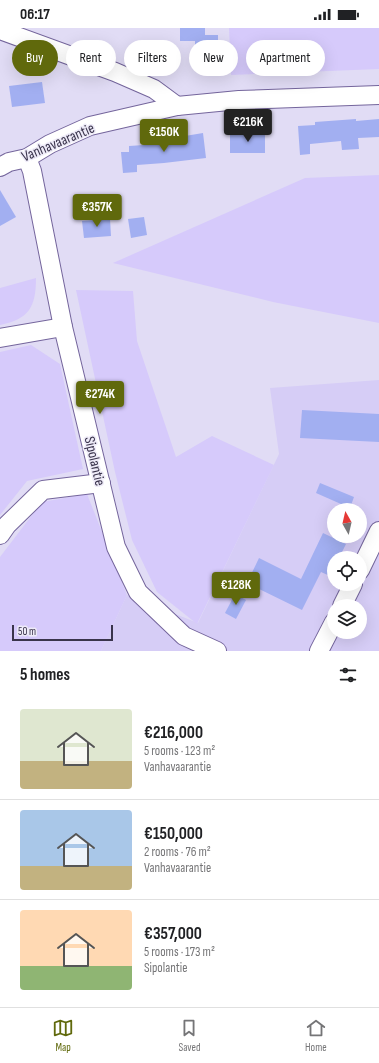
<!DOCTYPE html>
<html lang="en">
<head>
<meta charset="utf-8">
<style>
	:root { --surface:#fff; --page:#f2f2f2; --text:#202124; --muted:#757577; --line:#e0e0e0; --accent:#60690c }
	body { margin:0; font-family:"Sofia Sans Condensed",sans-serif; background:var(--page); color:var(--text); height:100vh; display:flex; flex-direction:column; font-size:15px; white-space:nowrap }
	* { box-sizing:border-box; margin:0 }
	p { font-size:13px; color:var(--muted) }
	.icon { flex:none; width:22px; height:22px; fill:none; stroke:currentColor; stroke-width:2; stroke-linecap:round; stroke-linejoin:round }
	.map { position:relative; height:623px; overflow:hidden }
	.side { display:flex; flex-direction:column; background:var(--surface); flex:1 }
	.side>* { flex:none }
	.banner { position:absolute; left:12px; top:12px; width:355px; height:36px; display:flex; gap:8px }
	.needle { width:26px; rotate:352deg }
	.buttons { position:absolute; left:327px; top:475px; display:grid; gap:8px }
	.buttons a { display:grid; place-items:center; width:40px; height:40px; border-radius:50%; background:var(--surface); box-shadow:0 4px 16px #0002; font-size:20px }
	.scale { position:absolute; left:12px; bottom:10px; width:101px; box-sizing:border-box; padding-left:4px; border:2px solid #3a344c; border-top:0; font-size:11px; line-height:14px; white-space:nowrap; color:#3a344c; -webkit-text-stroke:3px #eeebf8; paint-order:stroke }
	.price { position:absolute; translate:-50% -34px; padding:0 9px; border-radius:4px; background:var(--accent); color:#fff; font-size:13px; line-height:26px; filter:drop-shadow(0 1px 2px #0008) }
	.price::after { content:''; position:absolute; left:50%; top:24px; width:12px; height:9px; margin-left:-6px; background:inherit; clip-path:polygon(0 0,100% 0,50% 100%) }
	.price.selected { background:#222; color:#fff }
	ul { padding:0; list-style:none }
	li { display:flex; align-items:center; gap:12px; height:100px; padding:0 20px }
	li+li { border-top:1px solid var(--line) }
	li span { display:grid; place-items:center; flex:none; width:112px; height:80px; border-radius:4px; color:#555 }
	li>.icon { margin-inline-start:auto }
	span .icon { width:48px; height:48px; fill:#fffc; stroke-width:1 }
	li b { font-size:17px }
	h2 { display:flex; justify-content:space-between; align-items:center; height:48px; padding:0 20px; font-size:17px }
	.pill { padding:0 14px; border-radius:18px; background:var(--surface); box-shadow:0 4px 16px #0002; font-size:14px; line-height:36px }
	.pill.selected { background:var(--accent); color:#fff }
	.status { display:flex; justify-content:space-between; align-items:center; height:28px; padding:0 20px; background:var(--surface); direction:ltr }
	.status svg { height:11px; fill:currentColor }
	.tabs { display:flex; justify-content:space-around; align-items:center; height:56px; border-top:1px solid var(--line); background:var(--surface); font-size:11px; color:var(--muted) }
	.tabs a { display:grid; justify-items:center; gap:2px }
	.tabs .selected { color:var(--accent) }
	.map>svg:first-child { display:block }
</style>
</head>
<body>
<div class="status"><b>06:17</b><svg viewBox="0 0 49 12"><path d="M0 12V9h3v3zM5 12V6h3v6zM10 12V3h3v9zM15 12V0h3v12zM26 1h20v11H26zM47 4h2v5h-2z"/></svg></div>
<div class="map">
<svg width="379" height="623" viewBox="0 0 379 623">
	<rect width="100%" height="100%" fill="#e1dcf5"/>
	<path fill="#d6cdf6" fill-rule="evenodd" d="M379,352v271h-278l26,-56 71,28 81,-169 -9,-66zM334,482h26v26h-26zM334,530h26v26h-26zM334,578h26v26h-26z"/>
	<g fill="#d6cafb">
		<path d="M229,0h150v41l-148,6z"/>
		<path d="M379,147v148l-106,-21 -160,-39 192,-85z"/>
		<path d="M36,250c0,29 -7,41 -36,47v-37z"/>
		<path d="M76,262l57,1 4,50 39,116 36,-21 62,29 -77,159 -40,-32 -25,-52 -17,-68z"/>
		<path d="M31,317l29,19 23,105 -56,12 -27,34v-163z"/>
		<path d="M87,466l40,101 -26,56h-101v-94l42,-55z"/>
	</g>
	<g fill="#a2aff1">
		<path d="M180,0h25v7h13v17h-23v-11h-15z"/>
		<path d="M42,54l3,21 -33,4 -3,-21z"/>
		<path d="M356,91v2l23,-2v18l-21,1 1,11 -17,1 -1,-9 -31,3v10l-10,1 -2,-29 17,-1v-3z"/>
		<path d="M203,105l3,25 -42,5 -27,2v7l-14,1 -2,-21h8v-6l45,-3 -1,-5z"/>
		<rect x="230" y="105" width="35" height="20"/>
		<path d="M0,162l16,27 -16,9z"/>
		<path d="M144,189l3,18 -16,3 -3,-19z"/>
		<path d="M110,191l1,17 -27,2 -2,-17z"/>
		<path d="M302,382l77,4v28l-79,-4z"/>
		<path d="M320,455l34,14 -4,11 -34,-15z"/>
		<path d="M323,505l23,11 -7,14h-5v10l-4,8 -9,-4 -19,38 -55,-27 12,-25 42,21z"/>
		<path d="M235,566l11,6 -10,19 -11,-6z"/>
	</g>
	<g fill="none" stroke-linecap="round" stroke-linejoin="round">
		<g stroke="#74659c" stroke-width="20">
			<g id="minor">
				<path d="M0,2l115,42 39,17 23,17"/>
				<path d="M27,130l5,13 31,156 53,220 22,45 46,44 33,15"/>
				<path d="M0,139l9,-5 18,-4 23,-14 40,-18 87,-20 62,-6 140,-5"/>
				<path d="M0,310l63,-11"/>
				<path d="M0,507l7,-10 36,-35 58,-7"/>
				<path d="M360,542l19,-39"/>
				<path d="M342,578l11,-22"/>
				<path d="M319,623l15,-29"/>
			</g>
		</g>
		<use href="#minor" stroke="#fff" stroke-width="18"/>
	</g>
	<g text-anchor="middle" stroke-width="3" stroke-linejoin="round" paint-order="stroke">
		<g font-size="15" fill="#3a344c" stroke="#eeebf8">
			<text transform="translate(58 114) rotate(-23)" y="5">Vanhavaarantie</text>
			<text transform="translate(95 433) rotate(77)" y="5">Sipolantie</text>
		</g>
	</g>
</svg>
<div class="buttons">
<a><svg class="needle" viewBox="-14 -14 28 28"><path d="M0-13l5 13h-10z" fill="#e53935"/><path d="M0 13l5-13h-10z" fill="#757577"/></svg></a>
<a><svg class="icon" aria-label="locate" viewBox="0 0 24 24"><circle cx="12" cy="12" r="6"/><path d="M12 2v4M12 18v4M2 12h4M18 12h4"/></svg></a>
<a><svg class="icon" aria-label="layers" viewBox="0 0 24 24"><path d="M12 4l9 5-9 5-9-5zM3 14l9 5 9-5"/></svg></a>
</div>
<div class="scale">50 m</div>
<b class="price selected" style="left:248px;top:115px">€216K</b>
<b class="price" style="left:164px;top:125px">€150K</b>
<b class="price" style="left:97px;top:200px">€357K</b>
<b class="price" style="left:100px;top:387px">€274K</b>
<b class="price" style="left:236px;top:578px">€128K</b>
<div class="banner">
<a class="pill selected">Buy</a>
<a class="pill">Rent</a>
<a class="pill">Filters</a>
<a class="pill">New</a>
<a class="pill">Apartment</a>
</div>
</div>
<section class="side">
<h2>5 homes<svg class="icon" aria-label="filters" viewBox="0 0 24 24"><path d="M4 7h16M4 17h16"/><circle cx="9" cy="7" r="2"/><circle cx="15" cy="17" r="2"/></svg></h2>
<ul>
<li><span style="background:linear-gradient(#dfe7d0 65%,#c2b280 0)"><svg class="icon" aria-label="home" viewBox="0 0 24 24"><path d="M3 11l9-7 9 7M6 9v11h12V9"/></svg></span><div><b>€216,000</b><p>5 rooms · 123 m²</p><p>Vanhavaarantie</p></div></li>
<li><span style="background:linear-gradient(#a9c7e8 70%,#c2b280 0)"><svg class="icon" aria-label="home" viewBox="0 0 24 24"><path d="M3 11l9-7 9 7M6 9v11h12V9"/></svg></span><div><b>€150,000</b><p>2 rooms · 76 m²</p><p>Vanhavaarantie</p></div></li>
<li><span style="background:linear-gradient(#ffd9b3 70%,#8fb573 0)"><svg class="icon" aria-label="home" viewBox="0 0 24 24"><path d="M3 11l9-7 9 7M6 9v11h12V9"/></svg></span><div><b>€357,000</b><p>5 rooms · 173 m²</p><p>Sipolantie</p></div></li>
</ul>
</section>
<nav class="tabs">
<a class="selected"><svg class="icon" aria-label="map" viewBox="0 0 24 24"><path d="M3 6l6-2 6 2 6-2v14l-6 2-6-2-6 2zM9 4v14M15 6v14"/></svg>Map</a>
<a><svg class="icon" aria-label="saved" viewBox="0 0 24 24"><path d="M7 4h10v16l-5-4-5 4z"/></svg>Saved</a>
<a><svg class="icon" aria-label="home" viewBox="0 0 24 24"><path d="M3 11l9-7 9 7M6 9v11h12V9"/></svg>Home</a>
</nav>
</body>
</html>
